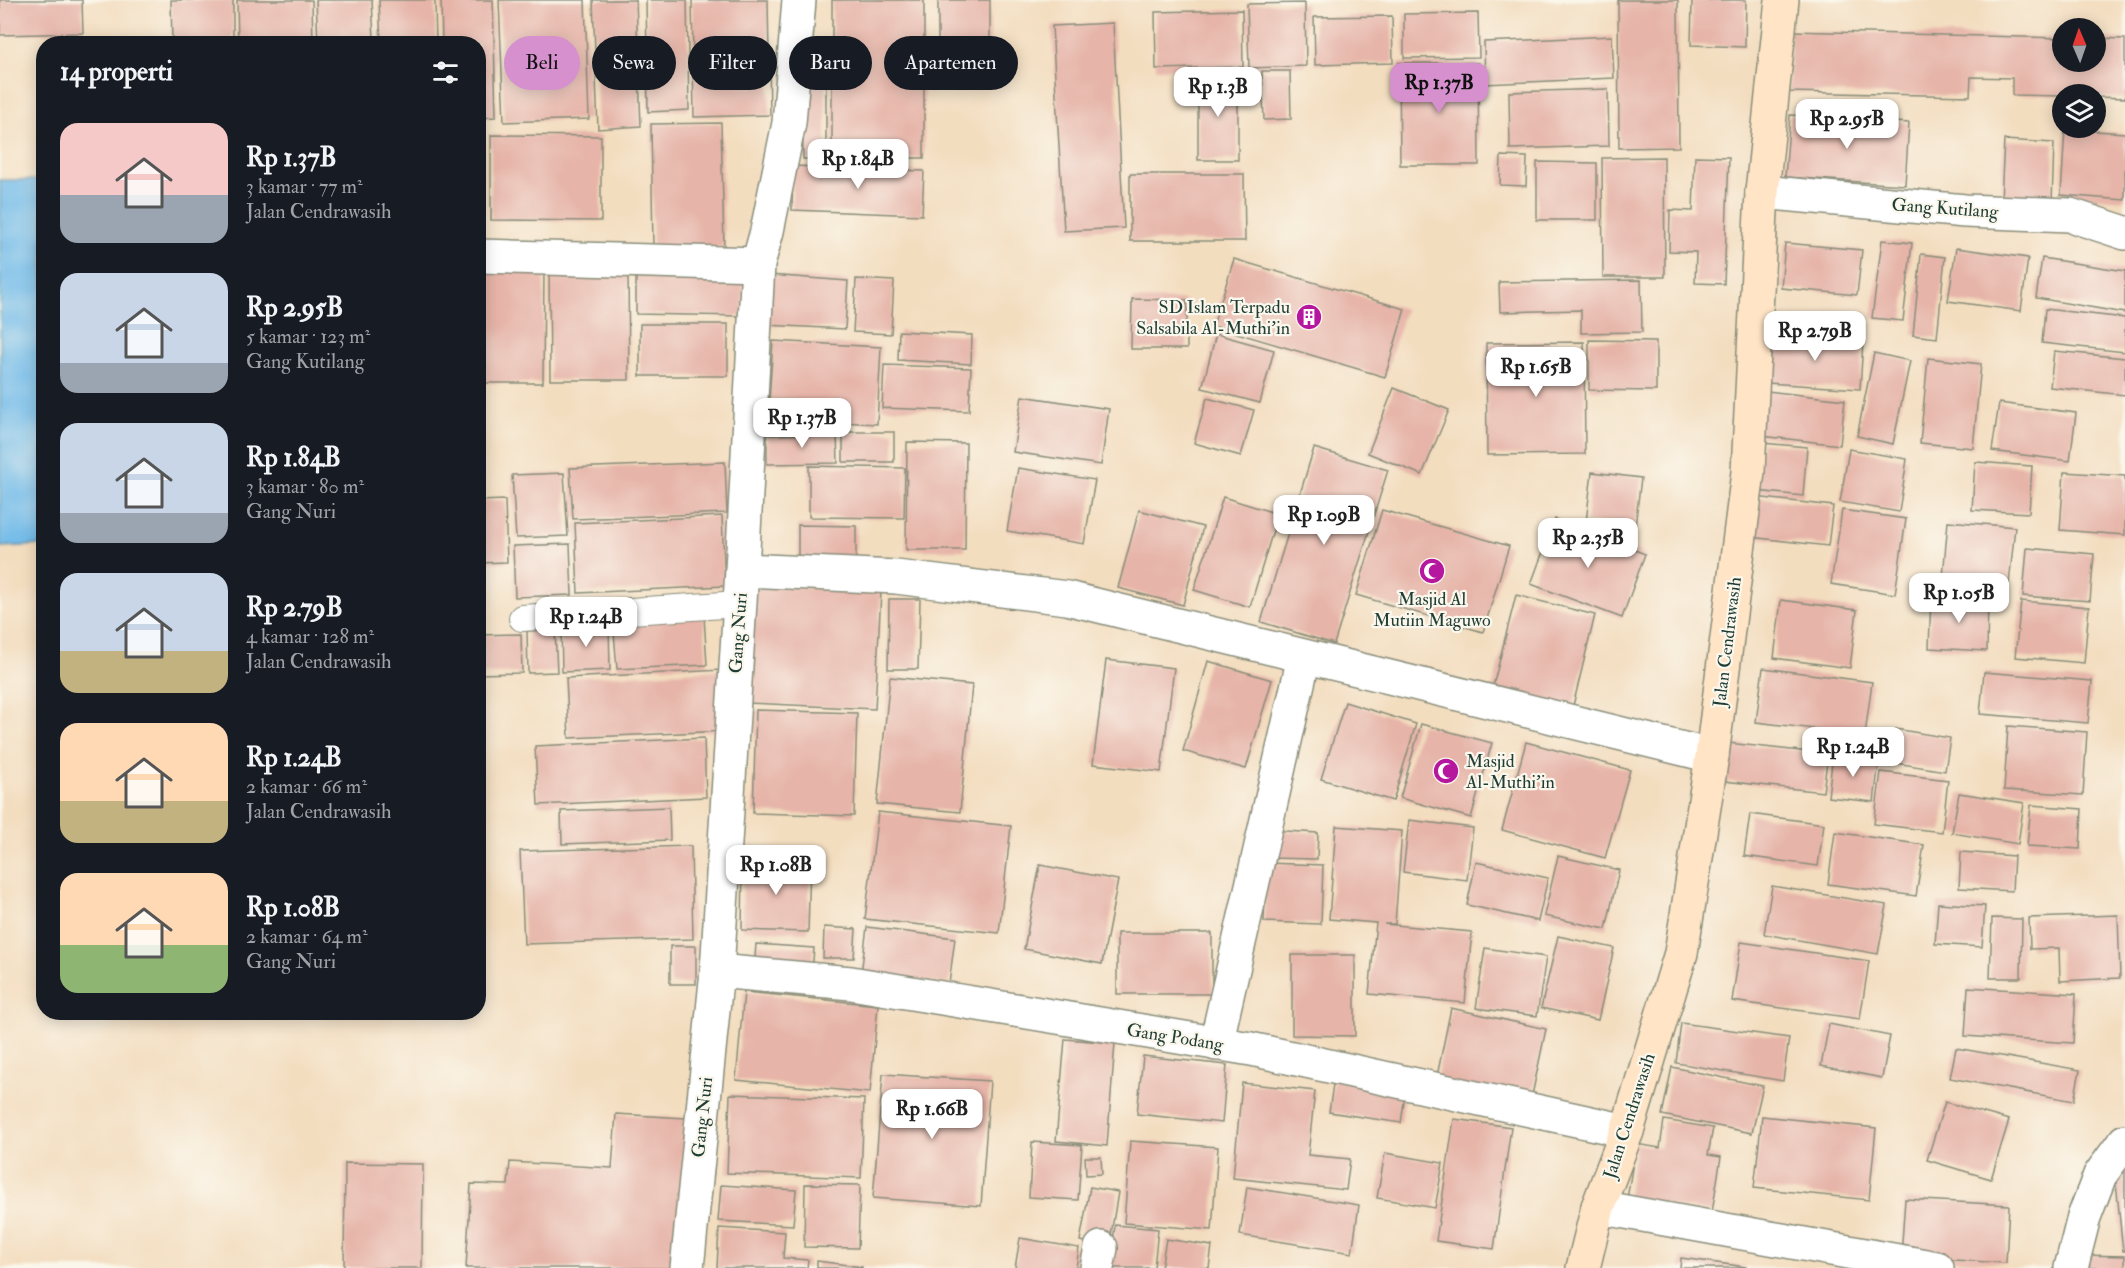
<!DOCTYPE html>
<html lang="id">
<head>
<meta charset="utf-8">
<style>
	:root { --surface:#171b24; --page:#242831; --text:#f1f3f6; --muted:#9ea1a6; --accent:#d690ce }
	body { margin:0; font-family:"IM FELL Double Pica",serif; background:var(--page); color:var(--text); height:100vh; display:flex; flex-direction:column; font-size:22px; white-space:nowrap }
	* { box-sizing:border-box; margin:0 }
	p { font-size:20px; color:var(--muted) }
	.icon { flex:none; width:33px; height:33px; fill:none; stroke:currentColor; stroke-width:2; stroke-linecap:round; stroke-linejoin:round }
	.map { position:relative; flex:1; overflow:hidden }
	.panel { position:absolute; left:36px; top:36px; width:450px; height:984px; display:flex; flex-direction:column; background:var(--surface); border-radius:24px; box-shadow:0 3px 15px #0003 }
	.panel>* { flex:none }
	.banner { position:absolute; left:504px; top:36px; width:570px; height:54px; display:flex; gap:12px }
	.needle { width:39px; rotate:358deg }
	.tools { position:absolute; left:2052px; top:18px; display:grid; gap:12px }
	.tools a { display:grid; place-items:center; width:54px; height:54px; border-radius:50%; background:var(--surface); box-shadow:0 3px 15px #0003; font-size:30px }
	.price { position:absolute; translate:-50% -51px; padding:0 14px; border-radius:12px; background:#fff; color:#222; font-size:20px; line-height:39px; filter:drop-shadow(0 2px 3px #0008) }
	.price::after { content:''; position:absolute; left:50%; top:36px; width:18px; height:14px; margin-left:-9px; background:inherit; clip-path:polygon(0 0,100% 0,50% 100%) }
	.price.selected { background:var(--accent); color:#111 }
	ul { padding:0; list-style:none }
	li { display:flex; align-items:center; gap:18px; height:150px; padding:0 24px }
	li span { display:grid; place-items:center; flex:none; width:168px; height:120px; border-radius:18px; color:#555 }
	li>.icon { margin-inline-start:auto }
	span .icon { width:72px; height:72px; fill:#fffc; stroke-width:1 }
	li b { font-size:26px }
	h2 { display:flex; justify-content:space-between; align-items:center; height:72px; padding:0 24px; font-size:26px }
	.pill { padding:0 21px; border-radius:27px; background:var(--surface); box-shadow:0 3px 15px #0003; font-size:21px; line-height:54px }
	.pill.selected { background:var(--accent); color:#111 }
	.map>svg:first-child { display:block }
</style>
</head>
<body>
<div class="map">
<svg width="2125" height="1268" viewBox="0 0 2125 1268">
	<rect width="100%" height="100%" fill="#fbf7ec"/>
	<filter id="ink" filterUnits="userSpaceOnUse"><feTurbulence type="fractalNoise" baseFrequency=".0167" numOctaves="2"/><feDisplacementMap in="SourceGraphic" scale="12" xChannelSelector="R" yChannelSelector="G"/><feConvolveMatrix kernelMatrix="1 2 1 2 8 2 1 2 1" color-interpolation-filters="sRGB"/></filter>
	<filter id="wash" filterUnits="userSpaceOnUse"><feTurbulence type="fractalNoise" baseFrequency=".008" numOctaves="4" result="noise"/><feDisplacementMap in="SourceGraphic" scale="24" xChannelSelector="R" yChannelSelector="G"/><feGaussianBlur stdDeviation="1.35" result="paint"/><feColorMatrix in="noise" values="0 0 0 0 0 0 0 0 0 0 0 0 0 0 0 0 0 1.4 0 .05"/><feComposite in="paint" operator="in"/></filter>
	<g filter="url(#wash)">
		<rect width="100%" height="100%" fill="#f3ddbf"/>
		<path fill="#70bae9" stroke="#487c8e" stroke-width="1.5" d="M0,180h43v365l-43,2z"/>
		<g id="blocks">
			<g fill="#e6b4a8">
				<path d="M0,0h82l1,33 -83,2z"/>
				<path d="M171,0h62v44h-61z"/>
				<path d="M237,0h75l1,44h-75z"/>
				<path d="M316,0h56l2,39 -56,3z"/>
				<path d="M379,0h56l1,44h-55z"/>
				<path d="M441,0h52l3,117 -18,1v-74h-36z"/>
				<path d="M499,0h86l4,119 -85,3z"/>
				<path d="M593,0h43l5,126 -43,3z"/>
				<path d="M646,0h41l2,110 -41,2z"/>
				<path d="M692,0h76l2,115 -76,2z"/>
				<rect x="832" y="0" width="92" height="158"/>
				<rect x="938" y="0" width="52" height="79"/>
				<path d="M1618,0h60l1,147 -60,1z"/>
				<path d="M1692,0h54l-1,47 -54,-2z"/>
				<path d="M1305,3l1,63 -57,2 -2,-64z"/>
				<path d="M1242,10l1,57 -87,2 -1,-57z"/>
				<path d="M1478,13l1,44 -75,1v-44z"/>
				<path d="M1392,16l1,47 -78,2 -1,-48z"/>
				<path d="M1113,23l11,205 -60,3 -12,-205z"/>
				<path d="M1791,31l271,7v24h34v-24l29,1v59l-29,-1v-3h-34v2l-50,-1v-17l-41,-1 -1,19 -181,-4z"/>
				<path d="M1612,36l2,42 -129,6 -1,-42z"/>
				<path d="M802,60h24v99h-23z"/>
				<path d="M1399,63h79l1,102h-79z"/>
				<path d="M1262,71h28l1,48 -27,1z"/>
				<rect x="1198" y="75" width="40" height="85"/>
				<path d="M1608,89l1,57 -99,3 -1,-57z"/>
				<path d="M1790,115l119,8 -4,62 -120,-8z"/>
				<path d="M721,123l3,124 -71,1 -2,-124z"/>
				<path d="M2065,129l60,4v67l-64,-5z"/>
				<path d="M491,135l110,1v85l-110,-1z"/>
				<path d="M2004,140l50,3 -2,60 -51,-2z"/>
				<path d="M1501,156l26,1 -1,29 -26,-1z"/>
				<path d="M1695,156l34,1 -5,127 -29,-1 1,-31 -27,-1 1,-41 23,1z"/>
				<path d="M1664,157l1,120h-62l-1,-119z"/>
				<path d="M1537,162l60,1v57h-60z"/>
				<path d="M793,166l131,5 -2,44 -130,-5z"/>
				<path d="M1130,174h114l1,67h-115z"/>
				<path d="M1882,240l30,3 -9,78 -31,-3z"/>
				<path d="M1785,243l77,7 -5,45 -76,-7z"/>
				<path d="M1956,248l72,10 -7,53 -73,-10z"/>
				<path d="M1921,254l24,3 -8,81 -24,-3z"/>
				<path d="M2042,258l83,13v42l-89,-15z"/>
				<path d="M1234,259l171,50 -20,68 -172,-51z"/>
				<path d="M478,268h66l-1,115h-65z"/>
				<path d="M628,268l1,112h-79l-1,-111z"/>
				<path d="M636,268l108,2 -1,46 -107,-2z"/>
				<path d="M769,275l79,6 -3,48 -79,-4z"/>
				<path d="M856,279l38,2 -3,53 -38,-2z"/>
				<path d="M1641,280l1,52 -61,1v-23l-81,2 -1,-30z"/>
				<path d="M1132,299l55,1v49h-56z"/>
				<path d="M2045,309l80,9v34l-83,-9z"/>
				<rect x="640" y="324" width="88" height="52"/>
				<path d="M899,331l73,4 -1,29 -73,-4z"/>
				<path d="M1216,334l58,16 -14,53 -58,-15z"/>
				<path d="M1770,335l93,7 -3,47 -93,-6z"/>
				<path d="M1589,340l67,1v50l-67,-1z"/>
				<path d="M773,341l108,6 -4,77 -109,-6z"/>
				<path d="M1584,342l1,112 -98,1 -1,-112z"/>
				<path d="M2054,351l71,7v37l-75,-8z"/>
				<path d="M1874,353l36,8 -17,83 -36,-8z"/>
				<path d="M1928,358l53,6 -8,84 -53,-5z"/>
				<path d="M884,365l87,3 -2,43 -87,-3z"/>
				<path d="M1394,388l55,22 -27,65 -54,-22z"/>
				<path d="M1758,390l87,10 -5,45 -87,-10z"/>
				<path d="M1022,396l87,13 -8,56 -88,-13z"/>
				<path d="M1207,398l47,12 -13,46 -47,-13z"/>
				<path d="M1999,403l77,10 -6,48 -78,-10z"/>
				<rect x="843" y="432" width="51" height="30"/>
				<path d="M837,434l1,29 -71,1v-29z"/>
				<path d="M907,442l59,1 -1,107h-59z"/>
				<path d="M1762,443l45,4 -4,49 -46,-5z"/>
				<path d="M1314,448l74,22 -54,174 -73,-22z"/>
				<path d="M1849,449l58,10 -8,53 -59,-10z"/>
				<path d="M725,462l2,51 -154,6 -3,-51z"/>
				<path d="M1975,462l57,4 -3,47 -57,-3z"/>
				<path d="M809,466l96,2 -1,50 -95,-1z"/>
				<path d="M1018,468l77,12 -11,64 -77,-13z"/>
				<path d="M1592,472l49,6 -6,49 -49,-5z"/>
				<path d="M2064,472l61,4v59l-65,-5z"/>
				<path d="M564,473l4,63 -52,2 -4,-63z"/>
				<path d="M1223,497l55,17 -28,93 -56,-17z"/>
				<path d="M1755,497l78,9 -5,40 -78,-9z"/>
				<path d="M505,500l2,62 -29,1v-62z"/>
				<path d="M1139,510l64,17 -20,78 -65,-17z"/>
				<path d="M1382,510l127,36 -26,86 -127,-37z"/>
				<path d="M1842,510l64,9 -11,75 -64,-10z"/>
				<path d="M722,516l3,70 -147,7 -3,-70z"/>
				<path d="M1555,519l90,35 -23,64 -91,-34z"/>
				<path d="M1948,521l67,6 -6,57 -66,-7z"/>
				<path d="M798,525l58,1v34l-58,-1z"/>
				<path d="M570,544l2,51 -57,2 -2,-51z"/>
				<path d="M2027,548l67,6 -4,47 -67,-5z"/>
				<path d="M753,585l128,6 -6,118 -127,-6z"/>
				<path d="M1516,595l79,20 -24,99 -80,-20z"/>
				<path d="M1931,597l57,2 -1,52 -58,-3z"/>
				<path d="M889,599h31l-2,70h-30z"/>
				<path d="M1781,600l76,10 -7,58 -76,-10z"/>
				<path d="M2021,601l68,6 -5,56 -69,-6z"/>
				<path d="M704,616l3,49 -90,4 -4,-49z"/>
				<path d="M609,623l1,47 -48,2 -1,-47z"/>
				<path d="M555,630l2,42 -29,1 -1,-42z"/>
				<path d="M521,634l1,39 -44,1v-39z"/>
				<path d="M1106,660l68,8 -13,104 -68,-8z"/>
				<path d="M1208,661l64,19 -26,89 -63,-18z"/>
				<path d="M1763,668l109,14 -7,53 -109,-13z"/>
				<path d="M723,670l2,61 -156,7 -3,-60z"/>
				<path d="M1984,672l108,9 -4,42 -108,-9z"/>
				<path d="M890,677l82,8 -12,127 -83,-8z"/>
				<path d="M1345,702l71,22 -23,77 -72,-22z"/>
				<path d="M756,710l101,3 -3,103 -101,-3z"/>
				<path d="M1421,724l71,19 -21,75 -71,-20z"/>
				<path d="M2008,726l79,6 -4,63 -79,-5z"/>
				<path d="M1895,729l55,9 -5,33 -56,-9z"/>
				<path d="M704,738l2,59 -168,8 -3,-59z"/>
				<path d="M1526,742l104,28 -25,88 -103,-28z"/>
				<path d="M1719,742l109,12 -5,38 -108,-12z"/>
				<path d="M1833,754l46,7 -5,41 -46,-5z"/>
				<path d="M1881,772l67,8 -6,52 -68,-8z"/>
				<path d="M1959,793l65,10 -6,41 -66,-11z"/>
				<path d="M2031,805l51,4 -2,40 -53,-3z"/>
				<path d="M669,807l1,33 -108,4 -1,-33z"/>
				<path d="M878,812l133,14 -12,107 -134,-14z"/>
				<path d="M1750,814l74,10 -6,42 -74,-10z"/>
				<path d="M1409,820l64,8 -6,52 -64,-8z"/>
				<path d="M1336,826l66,5 -7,93h-11l88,8 -7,71 -96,-9 7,-71 -47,-4z"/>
				<path d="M1268,830l50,3 -1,26 -50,-1z"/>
				<path d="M1835,832l89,13 -8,51 -88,-12z"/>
				<path d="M691,846l2,93 -169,5 -4,-93z"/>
				<path d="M1961,852l53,4 -2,35 -53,-3z"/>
				<path d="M1558,856l61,14 -13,59 -62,-13z"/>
				<path d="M743,861l67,2 -2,69 -66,-2z"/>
				<path d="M1476,862l72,16 -10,43 -71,-16z"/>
				<path d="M1266,863l57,2 -2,59 -57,-2z"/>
				<path d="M1040,865l78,15 -16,84 -78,-15z"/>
				<path d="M1772,886l115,19 -9,49 -114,-20z"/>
				<path d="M1938,903l47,3 -3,41 -47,-3z"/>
				<path d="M2118,915l2,63 -60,3 -1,-33 -29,1 -1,-31z"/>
				<path d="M1992,918l30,1 -1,59h-31z"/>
				<path d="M824,927l32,2 -2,29h-31z"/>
				<path d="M867,927l88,11 -6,46 -88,-10z"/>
				<rect x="1117" y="933" width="95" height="61"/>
				<path d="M1558,936l56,12 -16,72 -57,-12z"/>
				<path d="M1741,942l128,19 -9,58 -128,-18z"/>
				<path d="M756,944l58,4 -2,25 -58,-4z"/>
				<rect x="670" y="946" width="26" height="38"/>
				<path d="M1485,948l61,9 -9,59 -61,-8z"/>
				<path d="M1292,955h63v81l-63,-1z"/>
				<path d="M1968,987l108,7 -3,49 -108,-7z"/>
				<path d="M744,992l134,13 -8,88 -134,-13z"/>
				<path d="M1451,1008l95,21 -16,76 -95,-19z"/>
				<path d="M1681,1023l108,15 -6,43 -107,-18z"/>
				<path d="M1829,1024l61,12 -8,42 -61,-12z"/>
				<path d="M1065,1039l50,4 -8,103 -51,-5z"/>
				<path d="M1956,1048l124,22 -6,31 -124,-23z"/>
				<path d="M1143,1056l84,9 -5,58 -85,-9z"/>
				<path d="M1672,1067l91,19 -11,47 -90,-18z"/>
				<path d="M883,1074l107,7 -9,125 -108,-8z"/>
				<path d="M1334,1077l72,11 -5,35 -72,-11z"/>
				<path d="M1242,1083l73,8 -7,64 42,4 -4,31 -113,-12z"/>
				<path d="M730,1094l134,5 -3,79 -134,-5z"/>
				<path d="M1945,1102l64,18 -18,59 -64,-19z"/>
				<path d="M616,1114l69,4 -8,150h-211l5,-84 37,1 2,-23 102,6z"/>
				<path d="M1762,1116l114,12 -7,72 -115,-12z"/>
				<path d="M1454,1119l57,8 -17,122 -58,-8z"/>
				<path d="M1664,1120l49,8 -5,27 13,2 -9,55 -85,-13 9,-55 24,4z"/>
				<path d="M1130,1141l88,6 -6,83 -88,-7z"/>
				<path d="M1032,1142l50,3 -4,55 -49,-3z"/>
				<path d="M1385,1153l58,10 -8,45 -58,-10z"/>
				<path d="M1085,1157h16l1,17 -16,1z"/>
				<path d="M345,1163l78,1 -1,104h-78z"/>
				<path d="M2125,1171v80h-2l-8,-79z"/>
				<path d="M805,1184l55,1 -2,63 -54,-1z"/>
				<path d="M721,1185l75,5 -3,35 -75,-4z"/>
				<path d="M1090,1187l28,5 -9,55 -29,-6z"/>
				<path d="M1247,1187l112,18 -7,48 -112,-18z"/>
				<path d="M1905,1199l104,6 -3,58 -105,-6z"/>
				<path d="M1115,1225l43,4 -4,39h-44z"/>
				<path d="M719,1228l66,4 -2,26 25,2 -1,8h-90z"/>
				<path d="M1020,1238l59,10 -3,20h-61z"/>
				<path d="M1166,1239l46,7 -3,22h-48z"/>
				<path d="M2078,1255l47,1v12h-47z"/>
				<path d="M1681,1258l65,9v1h-66z"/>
				<path d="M817,1261l45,6v1h-45z"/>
			</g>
		</g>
	</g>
	<g filter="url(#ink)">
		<use href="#blocks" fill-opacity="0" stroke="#898d7a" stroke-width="1.5"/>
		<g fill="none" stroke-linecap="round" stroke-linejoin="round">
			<g stroke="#898d7a" stroke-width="28">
				<path id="lane" d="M522,618l217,-14"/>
			</g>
			<g stroke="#898d7a" stroke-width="36">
				<g id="street">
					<path d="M1762,192l203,19 105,4 55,18"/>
					<path d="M478,256l280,8"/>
					<path d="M742,570l154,7 171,21 645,158"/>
					<path d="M717,971l134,12 400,66 376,82"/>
					<path d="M1216,1044l88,-387"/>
					<path d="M1598,1207l339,61"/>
					<path d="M687,1268l30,-297 25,-401 16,-306 9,-33 22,-108 10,-123"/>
					<path d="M1097,1268l4,-20"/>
					<path d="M2071,1268l13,-51 16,-42 25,-34"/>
				</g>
			</g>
			<g stroke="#898d7a" stroke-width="36">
				<path id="secondary" d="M1583,1268l15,-61 29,-76 54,-178 31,-197 36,-284 14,-280 20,-192"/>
			</g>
			<use href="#lane" stroke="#fff" stroke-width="26"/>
			<use href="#street" stroke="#fff" stroke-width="33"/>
			<use href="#secondary" stroke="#ffe4c6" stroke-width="33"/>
		</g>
	</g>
	<defs>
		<g id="building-disc" transform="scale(1.35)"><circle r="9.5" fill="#b5179e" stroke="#fbf7ec"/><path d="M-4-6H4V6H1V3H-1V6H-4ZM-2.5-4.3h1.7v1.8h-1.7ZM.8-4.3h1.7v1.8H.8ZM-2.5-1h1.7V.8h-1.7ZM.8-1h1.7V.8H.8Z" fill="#fff"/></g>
		<g id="mosque-disc" transform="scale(1.35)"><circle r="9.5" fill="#b5179e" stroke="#fbf7ec"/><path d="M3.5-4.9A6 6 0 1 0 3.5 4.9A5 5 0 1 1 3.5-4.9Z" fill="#fff"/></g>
	</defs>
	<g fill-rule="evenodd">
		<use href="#building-disc" x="1309" y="317"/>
		<use href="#mosque-disc" x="1432" y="571"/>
		<use href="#mosque-disc" x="1446" y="771"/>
	</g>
	<g text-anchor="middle" stroke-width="4.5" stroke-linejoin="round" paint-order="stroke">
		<g font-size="18" fill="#1f3d34" stroke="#fbf7ec">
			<text transform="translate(1945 208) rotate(4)" y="6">Gang Kutilang</text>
			<text transform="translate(738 633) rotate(-86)" y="6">Gang Nuri</text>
			<text transform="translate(1727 642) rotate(-83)" y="6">Jalan Cendrawasih</text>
			<text transform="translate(1175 1037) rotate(9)" y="6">Gang Podang</text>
			<text transform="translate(1629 1116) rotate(-72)" y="6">Jalan Cendrawasih</text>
			<text transform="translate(702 1117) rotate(-84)" y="6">Gang Nuri</text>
		</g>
		<g font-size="18" fill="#1f3d34" stroke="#fbf7ec" text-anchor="end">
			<text x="1290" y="313">SD Islam Terpadu<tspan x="1290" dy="21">Salsabila Al-Muthi'in</tspan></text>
			<text x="1432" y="605" text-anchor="middle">Masjid Al<tspan x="1432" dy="21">Mutiin Maguwo</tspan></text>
			<text x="1466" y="767" text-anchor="start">Masjid<tspan x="1466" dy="21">Al-Muthi'in</tspan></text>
		</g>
	</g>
</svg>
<div class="tools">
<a><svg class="needle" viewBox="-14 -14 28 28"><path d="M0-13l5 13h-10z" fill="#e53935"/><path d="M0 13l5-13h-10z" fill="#9ea1a6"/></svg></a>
<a><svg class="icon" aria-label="layers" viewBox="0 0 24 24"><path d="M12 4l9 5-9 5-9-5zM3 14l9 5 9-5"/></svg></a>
</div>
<b class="price selected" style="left:1439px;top:114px">Rp 1.37B</b>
<b class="price" style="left:1218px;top:118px">Rp 1.3B</b>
<b class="price" style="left:1847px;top:150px">Rp 2.95B</b>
<b class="price" style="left:858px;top:190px">Rp 1.84B</b>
<b class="price" style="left:1815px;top:362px">Rp 2.79B</b>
<b class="price" style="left:1536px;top:398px">Rp 1.65B</b>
<b class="price" style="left:802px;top:449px">Rp 1.37B</b>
<b class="price" style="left:1324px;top:546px">Rp 1.09B</b>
<b class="price" style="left:1588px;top:569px">Rp 2.35B</b>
<b class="price" style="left:1959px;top:624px">Rp 1.05B</b>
<b class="price" style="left:586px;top:648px">Rp 1.24B</b>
<b class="price" style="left:1853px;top:778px">Rp 1.24B</b>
<b class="price" style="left:776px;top:896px">Rp 1.08B</b>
<b class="price" style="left:932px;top:1140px">Rp 1.66B</b>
<div class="banner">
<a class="pill selected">Beli</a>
<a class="pill">Sewa</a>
<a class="pill">Filter</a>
<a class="pill">Baru</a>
<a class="pill">Apartemen</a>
</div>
<section class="panel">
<h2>14 properti<svg class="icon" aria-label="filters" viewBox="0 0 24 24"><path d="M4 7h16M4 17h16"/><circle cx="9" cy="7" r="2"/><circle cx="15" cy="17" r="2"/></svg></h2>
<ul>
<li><span style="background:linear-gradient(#f6c9c9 60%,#9aa5b1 0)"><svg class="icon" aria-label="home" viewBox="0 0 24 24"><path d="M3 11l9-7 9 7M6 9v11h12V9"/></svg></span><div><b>Rp 1.37B</b><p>3 kamar · 77 m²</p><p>Jalan Cendrawasih</p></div></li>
<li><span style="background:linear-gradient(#c9d6e8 75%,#9aa5b1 0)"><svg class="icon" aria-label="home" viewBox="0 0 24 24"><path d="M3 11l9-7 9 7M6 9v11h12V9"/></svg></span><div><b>Rp 2.95B</b><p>5 kamar · 123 m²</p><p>Gang Kutilang</p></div></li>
<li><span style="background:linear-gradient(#c9d6e8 75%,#9aa5b1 0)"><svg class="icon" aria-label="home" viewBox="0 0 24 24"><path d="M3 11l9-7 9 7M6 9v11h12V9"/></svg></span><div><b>Rp 1.84B</b><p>3 kamar · 80 m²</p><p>Gang Nuri</p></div></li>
<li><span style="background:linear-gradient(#c9d6e8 65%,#c2b280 0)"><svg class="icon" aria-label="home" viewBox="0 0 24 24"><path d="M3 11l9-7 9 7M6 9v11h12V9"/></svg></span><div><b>Rp 2.79B</b><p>4 kamar · 128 m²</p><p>Jalan Cendrawasih</p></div></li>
<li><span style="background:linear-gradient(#ffd9b3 65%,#c2b280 0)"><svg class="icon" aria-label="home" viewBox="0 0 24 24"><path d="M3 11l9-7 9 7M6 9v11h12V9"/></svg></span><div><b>Rp 1.24B</b><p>2 kamar · 66 m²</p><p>Jalan Cendrawasih</p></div></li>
<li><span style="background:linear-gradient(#ffd9b3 60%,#8fb573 0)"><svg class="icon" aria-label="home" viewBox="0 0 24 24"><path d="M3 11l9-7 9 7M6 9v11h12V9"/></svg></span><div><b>Rp 1.08B</b><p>2 kamar · 64 m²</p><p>Gang Nuri</p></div></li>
</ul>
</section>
</div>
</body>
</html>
